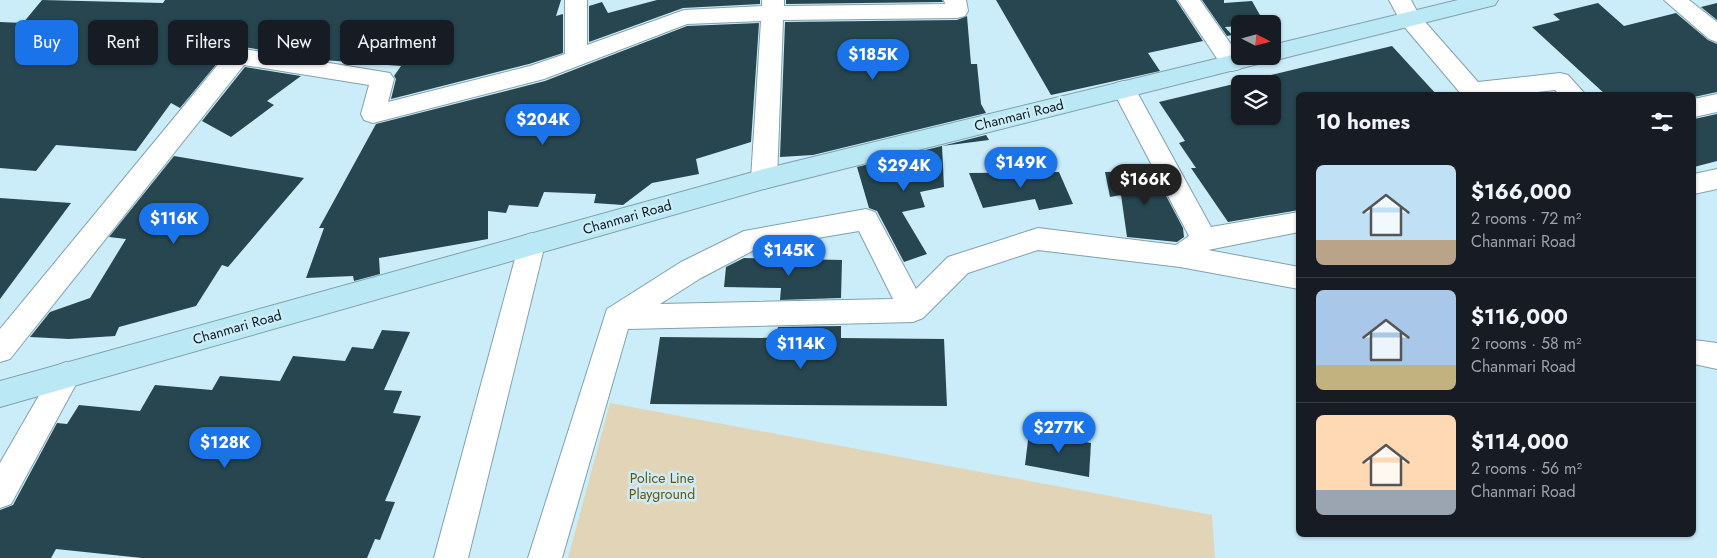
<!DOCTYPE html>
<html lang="en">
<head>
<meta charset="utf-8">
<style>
	:root { --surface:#171b24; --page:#242831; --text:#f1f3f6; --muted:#9ea1a6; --line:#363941; --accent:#1a73e8 }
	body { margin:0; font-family:Jost,sans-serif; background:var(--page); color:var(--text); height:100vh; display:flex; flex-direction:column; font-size:19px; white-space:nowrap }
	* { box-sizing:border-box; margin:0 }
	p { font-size:16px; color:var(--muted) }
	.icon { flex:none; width:28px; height:28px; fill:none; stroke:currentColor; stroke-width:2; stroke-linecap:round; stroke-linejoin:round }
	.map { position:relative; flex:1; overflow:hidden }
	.details { position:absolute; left:1296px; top:92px; width:400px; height:445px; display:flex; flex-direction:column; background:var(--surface); border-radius:8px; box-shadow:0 1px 4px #0004 }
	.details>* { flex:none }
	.banner { position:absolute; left:15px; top:20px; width:475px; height:45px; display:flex; gap:10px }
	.needle { width:32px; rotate:96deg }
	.fabs { position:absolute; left:1231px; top:15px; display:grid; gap:10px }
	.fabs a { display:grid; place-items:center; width:50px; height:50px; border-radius:8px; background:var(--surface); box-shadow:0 1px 4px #0004; font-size:25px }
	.price { position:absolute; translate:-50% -42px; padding:0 11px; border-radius:18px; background:var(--accent); color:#fff; font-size:16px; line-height:32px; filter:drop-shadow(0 1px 2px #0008) }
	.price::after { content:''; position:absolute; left:50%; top:30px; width:15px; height:11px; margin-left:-8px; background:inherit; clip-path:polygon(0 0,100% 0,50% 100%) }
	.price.active { background:#222; color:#fff }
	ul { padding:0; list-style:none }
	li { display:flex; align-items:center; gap:15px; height:125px; padding:0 20px }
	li+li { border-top:1px solid var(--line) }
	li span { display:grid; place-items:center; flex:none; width:140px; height:100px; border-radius:8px; color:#555 }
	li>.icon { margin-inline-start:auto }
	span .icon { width:60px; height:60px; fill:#fffc; stroke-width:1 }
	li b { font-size:21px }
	h2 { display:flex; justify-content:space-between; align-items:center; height:60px; padding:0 20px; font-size:21px }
	.chip { padding:0 18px; border-radius:8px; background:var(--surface); box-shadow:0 1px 4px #0004; font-size:18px; line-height:45px }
	.chip.active { background:var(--accent); color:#fff }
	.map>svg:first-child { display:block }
</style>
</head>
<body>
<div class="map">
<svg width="1717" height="558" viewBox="0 0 1717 558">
	<rect width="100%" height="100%" fill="#caedf9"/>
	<path fill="#e1d4b7" d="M610,403l602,112 3,43h-647z"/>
	<g fill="#274650" fill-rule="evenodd">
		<path d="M42,0l121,3 2,-3h396l-5,16 7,-2v39l-34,11 -138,35 5,-20 -2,-3 7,-10 -78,-6 -85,-14 -9,3 -49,59 -9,-5 -35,48 -80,-6 -20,26 -36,-3v-146l23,1z"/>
		<path d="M657,0h103v4l-77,4 -94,34v-36l13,-4 6,11z"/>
		<path d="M786,0h156l1,2 -157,2z"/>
		<path d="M996,0h180l27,41 -55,12 12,18 -109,24z"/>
		<path d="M1202,0h22v3l28,-2 13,23h-25v2l-15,1 7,8 -5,1z"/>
		<path d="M1598,3l26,23 52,-13 32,27 9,4v48l-23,5v-2h-88l-74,-68 28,-7 -7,-6z"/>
		<path d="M1717,3v17l-16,-13z"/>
		<path d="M967,16l4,48h6l4,40 5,9 -173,42 -33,2 5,-135 172,-2z"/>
		<path d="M759,23l-8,119 -55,17 3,15 -47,9 -29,22 -29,-2 2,-9 -52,-2 -6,15 -29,-2 -3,8 -18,-2v28l-109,19 1,16 -26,7 -1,-5 -47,2 18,-50h-5l57,-104 169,-43 142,-55z"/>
		<path d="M1392,46l45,49h-138v115l-71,12 -37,-54h5l-17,-25 6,-2 -26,-39zM1240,84h32v32h-32z"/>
		<path d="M245,67l56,9 -34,25 7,4 -43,32 -29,-16z"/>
		<path d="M1717,114v47l-23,6v-48z"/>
		<path d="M986,135l3,5 -47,6 2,41 -24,5 5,15 -23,5 25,42 -23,8 -27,-51 -8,-3 -12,-41z"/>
		<path d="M174,156l130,22 -76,89 -6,-2 -26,41 -77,21 -4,9 -46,3 -39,-2 20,-25 40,-14 36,-59 -17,-2z"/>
		<path d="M1153,171l30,57 1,9 -7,5 -50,-5 -6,-42 -11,2 -5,-25z"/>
		<path d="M1059,172l14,32 -34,6 -4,-11 -52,9 -14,-35z"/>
		<path d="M0,198l71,5 -71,96z"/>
		<path d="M744,258l98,2 -1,38 -61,2 1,-12 -57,-1 2,-20z"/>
		<path d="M841,326v12l103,1 3,67 -297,-2 10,-67 117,1 1,-11z"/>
		<path d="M382,330l28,2 -26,58 18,1 -9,22 28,3 -36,85 10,1 -15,38 -5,-1 -8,19h-225l-86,-9 -5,9h-51v-48l13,-5 44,-82 10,1 12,-19 61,6 15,-26 57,5 8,-14 60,5 13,-25 52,5 7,-14 21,2z"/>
		<path d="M1029,432l62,11 -2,34 -64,-12z"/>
	</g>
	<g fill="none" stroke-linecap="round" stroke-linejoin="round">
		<g stroke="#80a1ad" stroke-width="2">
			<g id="street">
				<path d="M565,0h22v45l97,-35 78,-4v-6h22v6l161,-2 -1,-4h22l2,11 -3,5 -8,2 -174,2 -6,159 -4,7 -9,3 -9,-3 -4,-7 10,-158 -74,3 -143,55 -171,44 -9,-3 -3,-6 8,-29 -125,-20 -234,294 -10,3v-33l230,-279 8,-2 152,25 4,6 -6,23 142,-36 35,-12z"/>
				<path d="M1178,0h22l44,63 -4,6 -8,2 -8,-2z"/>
				<path d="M1389,0h22l8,15 59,67 82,-9 8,2 18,20h-26l-5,-5 -45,5h-48l-60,-71z"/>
				<path d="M1664,0h25l28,22v20l-8,-3z"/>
				<path d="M1124,81l8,2 79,144 88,-15v20l-91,18 91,17v22l-119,-22 -142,-17 -70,23 -45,45 -10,4 -285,7 -66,229h-34l79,-249 74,-47 63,-31 122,-22 9,3 41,77 32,-32 90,-29 138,17 13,-9 -77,-147 4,-6zM859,231l34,68 -233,5 41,-26 57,-30z"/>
				<path d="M1717,94v18l-23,5v-18z"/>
				<path d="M1717,169v20l-23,5v-20z"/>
				<path d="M532,233l9,3 4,8 -77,314h-34l85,-314 4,-8z"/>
				<path d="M1694,340l23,3v26l-23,-5z"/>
				<path d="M66,362l10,4 5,9 -70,129 -11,4v-45l56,-97z"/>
			</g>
		</g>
		<g stroke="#80a1ad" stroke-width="2">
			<path id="secondary" d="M1458,0h40l-3,5 -8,2 -215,54 -5,-2 -9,5 -494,125 -764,218v-26l764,-212 476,-116v3h32v-11z"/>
		</g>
		<use href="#street" fill="#fff" fill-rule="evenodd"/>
		<use href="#secondary" fill="#bae8f4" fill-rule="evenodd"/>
	</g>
	<g text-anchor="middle" stroke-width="5" stroke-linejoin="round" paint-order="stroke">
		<g font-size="14" fill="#0a171b" stroke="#caedf9">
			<text transform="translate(1019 115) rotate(-14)" y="5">Chanmari Road</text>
			<text transform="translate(627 217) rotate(-16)" y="5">Chanmari Road</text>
			<text transform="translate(237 327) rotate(-16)" y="5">Chanmari Road</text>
		</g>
		<g font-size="14" fill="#6e5100" stroke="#caedf9">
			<text x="662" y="483">Police Line<tspan x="662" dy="16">Playground</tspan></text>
		</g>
	</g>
</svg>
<div class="fabs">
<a><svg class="needle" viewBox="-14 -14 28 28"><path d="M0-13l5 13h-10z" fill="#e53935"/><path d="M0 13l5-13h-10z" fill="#9ea1a6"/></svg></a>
<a><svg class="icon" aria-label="layers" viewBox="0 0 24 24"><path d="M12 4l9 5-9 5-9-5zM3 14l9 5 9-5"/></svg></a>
</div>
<b class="price" style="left:873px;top:81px">$185K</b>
<b class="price" style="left:543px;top:146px">$204K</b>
<b class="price" style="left:1021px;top:189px">$149K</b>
<b class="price" style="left:904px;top:192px">$294K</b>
<b class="price active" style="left:1145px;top:206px">$166K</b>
<b class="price" style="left:174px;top:245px">$116K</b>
<b class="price" style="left:789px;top:277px">$145K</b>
<b class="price" style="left:801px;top:370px">$114K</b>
<b class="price" style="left:1059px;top:454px">$277K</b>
<b class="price" style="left:225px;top:469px">$128K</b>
<div class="banner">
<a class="chip active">Buy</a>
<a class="chip">Rent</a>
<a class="chip">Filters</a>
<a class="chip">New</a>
<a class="chip">Apartment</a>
</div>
<section class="details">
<h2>10 homes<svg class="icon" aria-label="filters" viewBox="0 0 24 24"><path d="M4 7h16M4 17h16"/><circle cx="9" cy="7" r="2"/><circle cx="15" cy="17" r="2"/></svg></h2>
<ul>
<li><span style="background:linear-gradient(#bfe0f5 75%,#b9a48a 0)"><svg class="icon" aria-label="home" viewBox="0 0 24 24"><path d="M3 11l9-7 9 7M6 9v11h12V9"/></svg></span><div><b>$166,000</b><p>2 rooms · 72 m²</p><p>Chanmari Road</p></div></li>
<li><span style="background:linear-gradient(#a9c7e8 75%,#c2b280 0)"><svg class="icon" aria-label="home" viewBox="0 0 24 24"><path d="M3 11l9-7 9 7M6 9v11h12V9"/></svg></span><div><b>$116,000</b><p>2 rooms · 58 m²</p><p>Chanmari Road</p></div></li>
<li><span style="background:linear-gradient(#ffd9b3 75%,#9aa5b1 0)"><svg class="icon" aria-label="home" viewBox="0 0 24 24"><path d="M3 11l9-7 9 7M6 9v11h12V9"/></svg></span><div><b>$114,000</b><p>2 rooms · 56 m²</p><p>Chanmari Road</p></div></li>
</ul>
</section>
</div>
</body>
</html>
